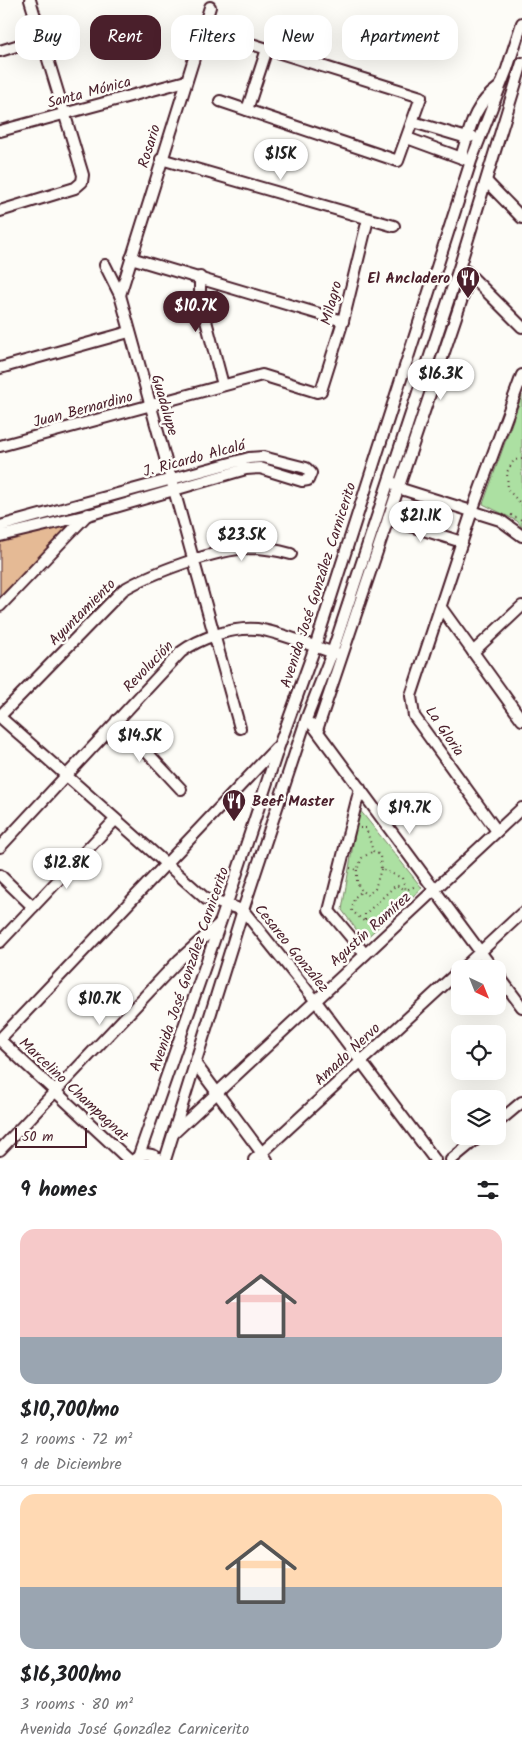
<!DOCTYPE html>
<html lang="en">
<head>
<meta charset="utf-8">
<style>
	:root { --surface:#fff; --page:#f2f2f2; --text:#202124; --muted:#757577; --line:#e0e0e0; --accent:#4a1f2b }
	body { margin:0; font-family:Kalam,sans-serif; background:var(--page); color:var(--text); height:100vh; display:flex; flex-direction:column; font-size:19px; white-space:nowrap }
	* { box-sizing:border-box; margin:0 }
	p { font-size:16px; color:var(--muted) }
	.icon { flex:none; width:28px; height:28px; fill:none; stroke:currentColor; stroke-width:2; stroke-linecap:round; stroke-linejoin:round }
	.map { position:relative; height:1160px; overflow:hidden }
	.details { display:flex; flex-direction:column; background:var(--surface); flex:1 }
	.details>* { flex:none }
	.hud { position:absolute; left:15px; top:15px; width:492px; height:45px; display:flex; gap:10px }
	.needle { width:32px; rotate:137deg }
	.controls { position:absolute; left:451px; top:960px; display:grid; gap:10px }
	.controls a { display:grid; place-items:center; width:55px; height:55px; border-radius:10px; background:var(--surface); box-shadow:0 5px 20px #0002; font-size:25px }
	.scale { position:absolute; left:15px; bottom:12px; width:72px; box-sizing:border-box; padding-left:5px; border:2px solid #4a1f2b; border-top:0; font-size:14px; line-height:18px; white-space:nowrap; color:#4a1f2b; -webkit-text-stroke:4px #fdfcf7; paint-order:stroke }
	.price { position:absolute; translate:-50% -42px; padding:0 11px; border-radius:18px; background:#fff; color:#222; font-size:16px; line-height:32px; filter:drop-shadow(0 1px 2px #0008) }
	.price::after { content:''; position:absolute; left:50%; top:30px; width:15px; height:11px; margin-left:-8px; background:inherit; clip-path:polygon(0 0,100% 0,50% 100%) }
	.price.active { background:var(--accent); color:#fff }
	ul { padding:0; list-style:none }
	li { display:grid; align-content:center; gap:10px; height:265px; padding:0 20px }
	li+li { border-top:1px solid var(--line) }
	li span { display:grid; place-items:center; height:155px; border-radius:15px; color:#555 }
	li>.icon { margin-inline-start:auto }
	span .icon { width:90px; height:90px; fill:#fffc; stroke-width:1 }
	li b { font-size:21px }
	h2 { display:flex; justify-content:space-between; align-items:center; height:60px; padding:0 20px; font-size:21px }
	.pill { padding:0 18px; border-radius:15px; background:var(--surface); box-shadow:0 5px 20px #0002; font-size:18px; line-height:45px }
	.pill.active { background:var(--accent); color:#fff }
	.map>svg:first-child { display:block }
</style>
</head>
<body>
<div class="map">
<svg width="522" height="1160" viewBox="0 0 522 1160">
	<rect width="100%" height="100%" fill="#fdfcf7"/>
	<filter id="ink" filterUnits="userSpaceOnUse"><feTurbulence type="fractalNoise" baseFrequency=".02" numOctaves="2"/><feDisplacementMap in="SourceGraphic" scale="10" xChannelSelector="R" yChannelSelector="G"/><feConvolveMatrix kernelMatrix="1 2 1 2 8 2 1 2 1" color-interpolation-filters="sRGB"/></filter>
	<g filter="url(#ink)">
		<g fill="#ace0a2" stroke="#7b8066">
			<path d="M522,395v132l-5,-6 -34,-17z"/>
			<path d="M359,809l63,79 -58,52 -22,-30z"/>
		</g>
		<path fill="#e5ba95" stroke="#4a1f2b" d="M83,518l-83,82v-61z"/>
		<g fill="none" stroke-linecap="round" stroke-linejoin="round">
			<g stroke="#4a1f2b" stroke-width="14">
				<g id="minor">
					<path d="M213,32l208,65 -23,64 -178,-60"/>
					<path d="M0,51l42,-13"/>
					<path d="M247,110l20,-61"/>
					<path d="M413,122l54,16 5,-2"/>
					<path d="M0,131l186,-50"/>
					<path d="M407,138l60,22"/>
					<path d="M461,157c9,-28 12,-51 37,-69"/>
					<path d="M161,159l233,67"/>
					<path d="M487,182l35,36"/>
					<path d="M0,211l75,-23 7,-6 1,-7 -53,-175"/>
					<path d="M131,258l212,63"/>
					<path d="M105,265l15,30 120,433"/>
					<path d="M466,271l56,56"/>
					<path d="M200,277v21l23,87"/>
					<path d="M120,295l90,-288"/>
					<path d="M0,368l129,-36"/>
					<path d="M0,446l262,-71 55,17 4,-1 22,-70 25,-102"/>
					<path d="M394,483l4,5 102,32 22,16"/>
					<path d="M388,519l74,23"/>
					<path d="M0,526l249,-68 14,-1 43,11 5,5 -3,7 -6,1 -42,-13 -14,1 -158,46 -88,21"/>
					<path d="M0,606l88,-92"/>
					<path d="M442,609l80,111"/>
					<path d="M473,652l49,-46"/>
					<path d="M0,716l123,-126c28,-17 93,-41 127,-42 14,0 27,2 41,6"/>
					<path d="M0,717l206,182 37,11 72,90 120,160"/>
					<path d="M117,720l64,69"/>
					<path d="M312,724l181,245"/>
					<path d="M317,730l153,-455"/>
					<path d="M360,788l-31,123 36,43"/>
					<path d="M497,831l-83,-115 -3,-20 61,-185 50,-136"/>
					<path d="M0,847l181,-195c19,-14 51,-25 76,-23 24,3 56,18 81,25"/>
					<path d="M0,875l33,32"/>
					<path d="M0,942l115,-122"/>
					<path d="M462,969l60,-56"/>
					<path d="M498,975l24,32"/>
					<path d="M0,1039l276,-291"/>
					<path d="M0,1040l129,120"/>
					<path d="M195,1063l72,97"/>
					<path d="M498,1122l24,-20"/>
					<path d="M173,1134l349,-326"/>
					<path d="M0,1150l179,-190 40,-36"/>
					<path d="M139,1155l87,-249 53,-160 36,-99 156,-486 36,-92 15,-46"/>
					<path d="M135,1159c8,-7 18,-6 25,1"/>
					<path d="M165,1160l78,-250 64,-193 25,-64 128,-388 62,-202"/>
					<path d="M254,1160l206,-190"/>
					<path d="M451,1160l29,-24"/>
				</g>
			</g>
			<g stroke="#4a1f2b" stroke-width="2" stroke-dasharray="1 4" stroke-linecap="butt">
				<path d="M522,459l-8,1 -7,12 1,18 14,15"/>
				<path d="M511,515l11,5"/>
				<path d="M360,828h6l7,23 7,4 1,14 21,9 4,12 10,-4"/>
				<path d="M350,868l7,2 5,-12 11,-7"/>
				<path d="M381,869l-6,20 -8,6 -5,-4 -8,7 -2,13 13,11v-8l31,-29 10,5"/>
				<path d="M357,870v13l5,8"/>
			</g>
			<use href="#minor" stroke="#fdfcf7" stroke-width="10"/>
		</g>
	</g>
	<defs>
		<g id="restaurant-pin" transform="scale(1.25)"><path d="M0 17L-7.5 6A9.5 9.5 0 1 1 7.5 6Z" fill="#4a1f2b" stroke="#fdfcf7"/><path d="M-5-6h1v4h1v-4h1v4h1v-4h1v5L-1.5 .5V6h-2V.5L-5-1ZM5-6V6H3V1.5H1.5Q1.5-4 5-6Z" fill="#fff"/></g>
	</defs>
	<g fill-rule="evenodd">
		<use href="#restaurant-pin" x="468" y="278"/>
		<use href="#restaurant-pin" x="234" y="801"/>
	</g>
	<g text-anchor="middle" stroke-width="5" stroke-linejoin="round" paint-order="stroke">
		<g font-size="15" fill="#4a1f2b" stroke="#fdfcf7">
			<text transform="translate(89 92) rotate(-15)" y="5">Santa Mónica</text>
			<text transform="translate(149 146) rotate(-73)" y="5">Rosario</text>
			<text transform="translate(331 303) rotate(-75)" y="5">Milagro</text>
			<text transform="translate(165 405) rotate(74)" y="5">Guadalupe</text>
			<text transform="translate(83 409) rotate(-15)" y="5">Juan Bernardino</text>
			<text transform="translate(194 458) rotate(-15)" y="5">J. Ricardo Alcalá</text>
			<text transform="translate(318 585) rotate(-72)" y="5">Avenida José González Carnicerito</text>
			<text transform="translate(82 612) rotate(-45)" y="5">Ayuntamiento</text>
			<text transform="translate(148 666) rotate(-46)" y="5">Revolución</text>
			<text transform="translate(445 731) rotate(56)" y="5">La Gloria</text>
			<text transform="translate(370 929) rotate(-42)" y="5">Agustín Ramírez</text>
			<text transform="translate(292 948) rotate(51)" y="5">Cesareo González</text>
			<text transform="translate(189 969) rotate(-71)" y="5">Avenida José González Carnicerito</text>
			<text transform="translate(347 1054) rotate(-43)" y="5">Amado Nervo</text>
			<text transform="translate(74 1089) rotate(43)" y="5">Marcelino Champagnat</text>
		</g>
		<g font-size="15" font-weight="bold" fill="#4a1f2b" stroke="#fdfcf7" text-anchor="end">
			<text x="450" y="283">El Ancladero</text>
			<text x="252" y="806" text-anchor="start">Beef Master</text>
		</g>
	</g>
</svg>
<div class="controls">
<a><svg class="needle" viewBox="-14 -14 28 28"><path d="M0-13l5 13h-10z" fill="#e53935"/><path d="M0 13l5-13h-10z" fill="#757577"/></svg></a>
<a><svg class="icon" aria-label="locate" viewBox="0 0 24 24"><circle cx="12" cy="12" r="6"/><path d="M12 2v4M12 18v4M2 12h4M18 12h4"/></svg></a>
<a><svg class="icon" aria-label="layers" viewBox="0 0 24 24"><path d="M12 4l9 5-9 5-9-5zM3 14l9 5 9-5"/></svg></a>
</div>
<div class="scale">50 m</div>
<b class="price" style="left:281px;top:181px">$15K</b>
<b class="price active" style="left:196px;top:333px">$10.7K</b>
<b class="price" style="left:441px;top:401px">$16.3K</b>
<b class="price" style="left:421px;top:543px">$21.1K</b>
<b class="price" style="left:242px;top:562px">$23.5K</b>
<b class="price" style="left:140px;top:763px">$14.5K</b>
<b class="price" style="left:410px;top:835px">$19.7K</b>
<b class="price" style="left:67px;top:890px">$12.8K</b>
<b class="price" style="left:100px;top:1026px">$10.7K</b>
<div class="hud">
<a class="pill">Buy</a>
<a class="pill active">Rent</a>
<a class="pill">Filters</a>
<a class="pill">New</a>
<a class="pill">Apartment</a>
</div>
</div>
<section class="details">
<h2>9 homes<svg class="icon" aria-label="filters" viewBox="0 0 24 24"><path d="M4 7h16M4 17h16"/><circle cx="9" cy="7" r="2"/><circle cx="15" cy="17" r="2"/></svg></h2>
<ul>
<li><span style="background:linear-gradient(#f6c9c9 70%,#9aa5b1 0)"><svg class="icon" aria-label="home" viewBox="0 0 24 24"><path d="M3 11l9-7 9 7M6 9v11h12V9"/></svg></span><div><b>$10,700/mo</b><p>2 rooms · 72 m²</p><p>9 de Diciembre</p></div></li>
<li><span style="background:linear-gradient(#ffd9b3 60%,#9aa5b1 0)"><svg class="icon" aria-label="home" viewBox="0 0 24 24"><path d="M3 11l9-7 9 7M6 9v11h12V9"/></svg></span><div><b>$16,300/mo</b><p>3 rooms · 80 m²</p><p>Avenida José González Carnicerito</p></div></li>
</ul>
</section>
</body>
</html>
